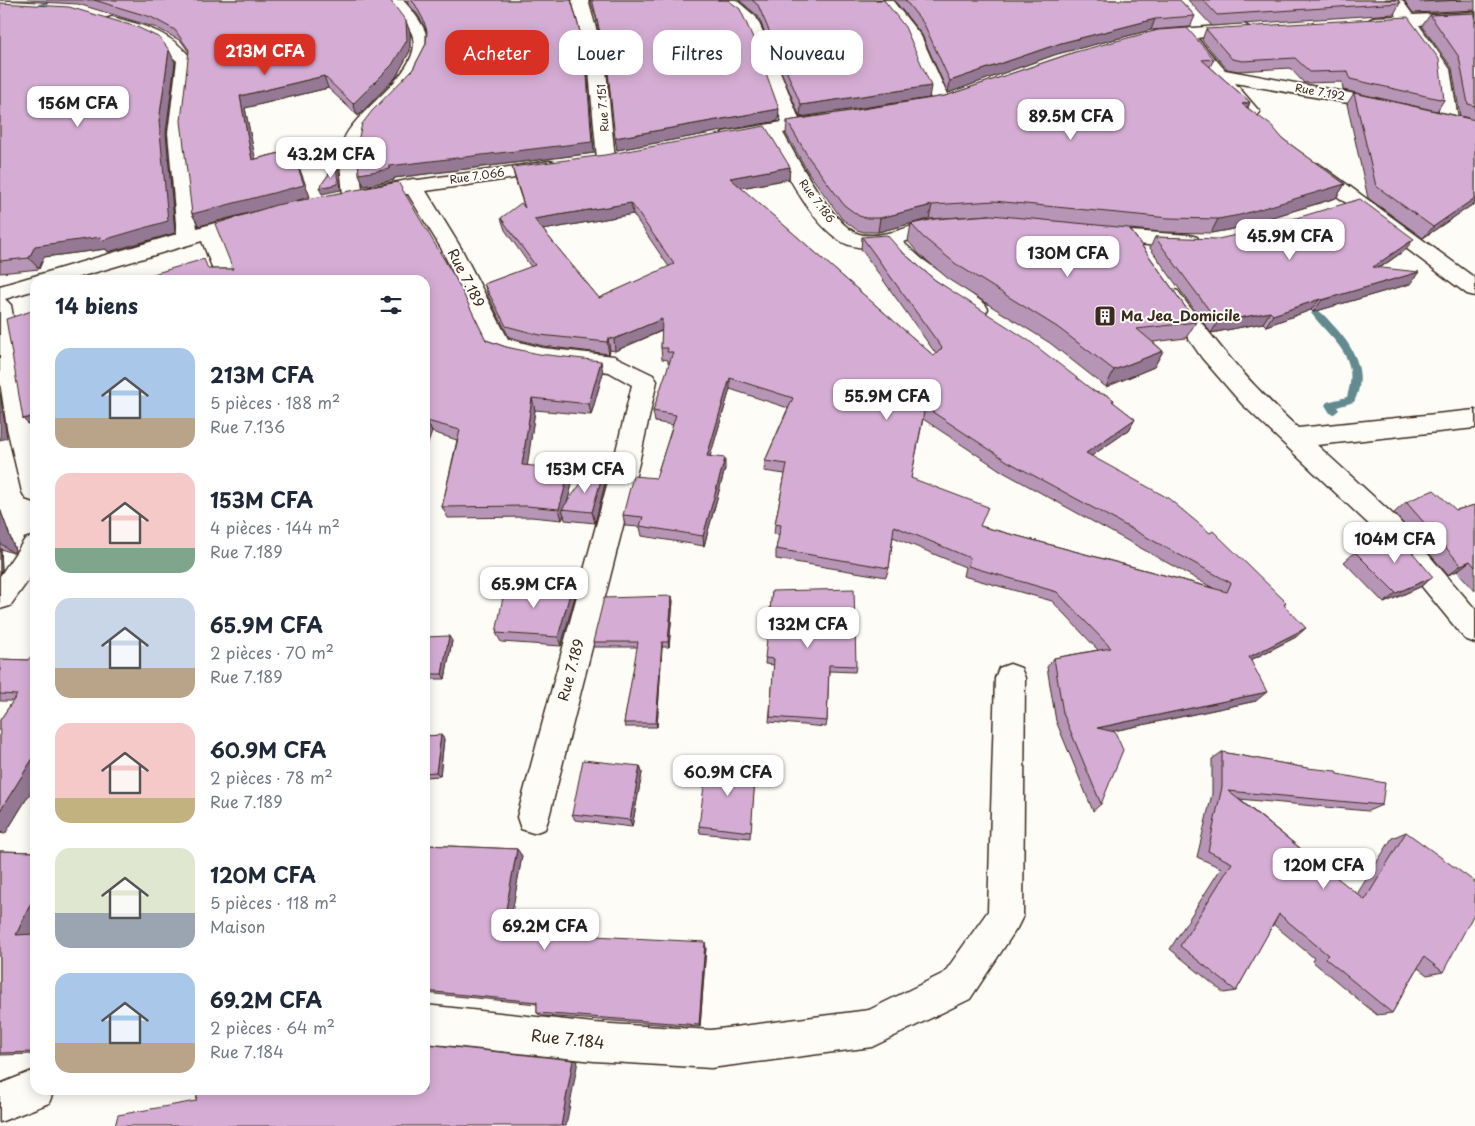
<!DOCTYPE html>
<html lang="fr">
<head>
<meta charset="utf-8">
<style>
	:root { --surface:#fff; --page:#f6f6f7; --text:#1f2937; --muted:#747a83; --accent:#d93025 }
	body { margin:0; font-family:"Playpen Sans",sans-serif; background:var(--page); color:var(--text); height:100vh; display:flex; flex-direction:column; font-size:19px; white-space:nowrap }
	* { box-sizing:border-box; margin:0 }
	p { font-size:16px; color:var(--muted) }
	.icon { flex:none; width:28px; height:28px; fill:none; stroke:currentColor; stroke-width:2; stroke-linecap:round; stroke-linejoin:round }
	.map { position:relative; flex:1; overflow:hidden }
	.sheet { position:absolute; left:30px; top:275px; width:400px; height:820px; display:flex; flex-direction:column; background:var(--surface); border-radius:15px; box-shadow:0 2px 12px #0003 }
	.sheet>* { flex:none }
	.hud { position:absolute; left:445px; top:30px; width:475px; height:45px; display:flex; gap:10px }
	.price { position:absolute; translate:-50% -42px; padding:0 11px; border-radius:10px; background:#fff; color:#222; font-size:16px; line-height:32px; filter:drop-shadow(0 1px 2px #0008) }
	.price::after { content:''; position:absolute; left:50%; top:30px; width:15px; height:11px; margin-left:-8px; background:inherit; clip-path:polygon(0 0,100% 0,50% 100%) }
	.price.selected { background:var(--accent); color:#fff }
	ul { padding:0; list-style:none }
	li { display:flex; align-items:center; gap:15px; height:125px; padding:0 25px }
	li span { display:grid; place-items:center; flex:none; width:140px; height:100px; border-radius:15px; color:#555 }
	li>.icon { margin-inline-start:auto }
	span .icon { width:60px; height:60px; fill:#fffc; stroke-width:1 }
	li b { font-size:21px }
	h2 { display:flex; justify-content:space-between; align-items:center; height:60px; padding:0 25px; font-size:21px }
	.tag { padding:0 18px; border-radius:15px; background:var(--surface); box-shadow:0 2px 12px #0003; font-size:18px; line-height:45px }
	.tag.selected { background:var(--accent); color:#fff }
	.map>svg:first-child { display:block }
</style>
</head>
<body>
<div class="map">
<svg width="1475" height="1126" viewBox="0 0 1475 1126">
	<rect width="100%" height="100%" fill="#fdfcf7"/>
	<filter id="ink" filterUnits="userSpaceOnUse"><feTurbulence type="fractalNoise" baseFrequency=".02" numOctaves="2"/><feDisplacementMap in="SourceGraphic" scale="10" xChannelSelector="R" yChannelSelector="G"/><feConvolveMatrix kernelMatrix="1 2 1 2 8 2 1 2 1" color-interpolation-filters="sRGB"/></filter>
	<g filter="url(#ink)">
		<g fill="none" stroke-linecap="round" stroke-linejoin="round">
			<g fill="#638b8f" fill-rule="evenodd">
				<path d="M48,0h8l-25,12 -5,-1z"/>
				<path d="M1316,310c7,2 12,10 17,15 20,21 36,48 21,77l-17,5 2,3 -5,4 -4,-1 -5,-8 2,-3 20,-5c14,-41 -15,-56 -36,-84z"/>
			</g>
			<g stroke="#3b2a1e" stroke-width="3">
				<g id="street">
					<path d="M387,0h16c44,48 27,67 -15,107 -9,9 -21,20 -25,33 -6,15 -3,33 -1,49l51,-10 5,1 132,-19 7,2 3,4 -3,4 -7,2 -124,18 35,57 47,91 35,9 71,8 39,19 4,6 -18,82 -90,354 -4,12 -12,4 -12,-4 -4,-12 96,-354 19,-78 -23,-13 -66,-8 -33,-7 -19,-7 -50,-102 -33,-54 -47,5 -8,3 -7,-2 -3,-4c-1,-18 -6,-39 1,-57 13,-31 82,-69 68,-105 -6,-14 -17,-22 -25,-34z"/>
					<path d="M572,0h16l17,60 10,99 -2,4h-14l-2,-4 -9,-99z"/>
					<path d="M718,0h18l20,17 16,34 27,68 24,-3 6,1 3,4 -3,4 -6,1 -40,7c13,23 50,93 76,101 10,3 24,0 34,-2 19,-5 41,-16 60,-11l3,4 -3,4 -50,13 19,17 63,45 3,5 -3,5 -8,2 -8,-2c-16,-12 -78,-52 -82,-68 -13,3 -32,3 -45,-4 -32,-19 -58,-74 -76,-106l-36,6 -7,-2 -2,-4 2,-4 59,-10 -26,-71 -15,-32z"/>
					<path d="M876,0h16l29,36 30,67 -3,4h-12l-3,-4 -28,-66z"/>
					<path d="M1386,0h16l11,15 62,-3v10l-56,3 31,44 8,50 -3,4h-12l-3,-4 -6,-50 -30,-44 -30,2 -8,-5 8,-5 23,-1z"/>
					<path d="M112,17c31,8 62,16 81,44l-7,72 11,95 55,-15 7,2 3,4 -3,4 -39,12 19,45h-22l-15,-39 -133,39h-34v10l-30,9 6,6 24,137v60l-9,-3 -4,-7 -15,-64 -7,-46v-96l177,-52 -9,-101 9,-72 -21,-18 -50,-18 -2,-3 2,-3z"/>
					<path d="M1244,24l8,5 -2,3 -53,6 28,32 163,30 6,1 3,4 -3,4 -6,1 -153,-27 25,29 -3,4h-12l-64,-77 -26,2 -8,-5 8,-5z"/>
					<path d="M1312,162l7,2 156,114v18l-8,-2 -162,-122 -3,-4 3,-4z"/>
					<path d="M1101,229l89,6 7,2 3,5 -3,5 -7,2 -96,-9 -3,-5 3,-5z"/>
					<path d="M1170,289l8,2c38,53 72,93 120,137l177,-18v18l-158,17 80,73 78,91v34l-10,-4 -86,-105 -137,-130 -40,-46 -43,-62 3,-5z"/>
					<path d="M35,536v35l-25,35 -10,3v-33l25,-37z"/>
					<path d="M1010,664l11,4 4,10 -2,238 -6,12 -47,71 -98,48 -161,21 -117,-7 -169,-18v-38l169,18 117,7 158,-20 75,-37 44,-62 7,-233 4,-10z"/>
					<path d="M35,1070v20h19l-5,13 -49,19v-38z"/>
				</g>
			</g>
			<use href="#street" fill="#fdfcf7" fill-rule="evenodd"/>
		</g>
		<g fill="#b795b6" stroke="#3b2a1e" fill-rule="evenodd">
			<path d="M0,0h390l20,32v19l-14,26 -38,39 -30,-28 -83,20 10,51 37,-9 5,12 13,35 -30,8 206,135 20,7 97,26 -12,42 -56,-5 -8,55 46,16 -6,22 36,-30 2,11 -10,39 -30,-3 -1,-5 -2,5 -31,-3 -83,1 -6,-11 15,-67 -25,-8 -222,-163h23l37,-62 -71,19 -7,-12 -3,-162 -8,-11 -24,-13 -79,-24z"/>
			<path d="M405,0h166l15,60 8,93 -200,25v2l-30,6 49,-117 13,-25v-14l-8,-15z"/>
			<path d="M590,0h138l50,121 -161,29 -9,-77 -12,-55z"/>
			<path d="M739,0h145l45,98 -129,19 -42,-101z"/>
			<path d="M894,0h286l15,16 -5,11 -39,3 -94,24 -109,39 -26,-58z"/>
			<path d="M1188,0h210l2,3 -6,11 -182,12z"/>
			<path d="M1404,0h71v10l-62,3z"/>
			<path d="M0,3l175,59 -9,71 9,100 -67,19 -2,-3 -62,8 -5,12 -39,4z"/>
			<path d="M1475,13v193l-3,-1 -49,33 -55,-40 -21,-94 7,-11 114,25 -8,-2 -8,-48 -30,-42 8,-11z"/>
			<path d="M1206,29l238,71 -7,11 -94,-21 -1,-8 -38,1 -14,-15 -52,3 -11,-2 -25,-29z"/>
			<path d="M1075,52l139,7 -4,8 40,35 -2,6 35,31 62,45 -9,14 -103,31 -22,4 -49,-1 -32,-3 66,93 -10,16 -33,4 10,9 -9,16 -48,20 -56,-44 -99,-62 -32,-27 -11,-13 3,-17 79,-9 -61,4 -51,13h-14l-7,-2 -15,-11 -34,-47 -22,-38 1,-13 158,-25z"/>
			<path d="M512,167h278l-1,12 -48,9 193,168 2,-2 -75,-105 1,-12 39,14 34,29 160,112 19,8 -1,2 22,17 -6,11 -38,26 193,149 12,32 -45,23 5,41 -143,30 -12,73 -8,7 -37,-90 -9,-54 7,-9 44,-8 -46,-49 -89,-25 2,-9 -72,-30 -4,31 -3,9 -110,-18v-10l3,-14 -5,-1 1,-10 10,-50 -21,-3 1,-10 23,-53 -58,-19 -20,67 15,13 -21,77 -62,-10 -2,-9 -15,-1 -2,-11 33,-37 17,-53 -18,-3 -2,-11 17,-48h-2v-3l-6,-1 -1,-11 1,-17 -47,20 -5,-1 -1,4 -66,-8 -34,-9 -21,-41 -4,-12 47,-17 -26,-37 -4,-12 23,-12 -9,-27zM633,214l36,53 -70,31 -56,-68zM923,419l80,53 210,116 -233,-62 -69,-48z"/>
			<path d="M1155,237l250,13 -25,18 30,16 -97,28 -2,-2 -45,16 -3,-3 -52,10 -61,-85z"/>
			<path d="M1406,502l50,8 19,-5v86l-18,-20 -9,4 -54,-62z"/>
			<path d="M0,509l15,41 -2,3 -12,-4 1,21 -2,5z"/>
			<path d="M1355,552l78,25 -13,10 -36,16 -40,-41z"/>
			<path d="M573,583l3,10 -15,53 -60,-4 -5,-9 35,-44z"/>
			<path d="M772,591l84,75 -1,6 -26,-1 -2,50 -1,6 -57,-5 5,-57 -9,-1z"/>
			<path d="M673,601l-4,46h-7l-5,80h-32l-1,-4 14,-76h-44l-1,-5z"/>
			<path d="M425,637l27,4 -7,38h-20z"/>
			<path d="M35,655v130l-30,49 -5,-1v-113l13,-19h-13v-42l28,1z"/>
			<path d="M441,735l3,4 -4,37 -15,1v-41z"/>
			<path d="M1222,752l115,22 45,31 -14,6 -129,-12 118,95 35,-56 14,-6 37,140 -16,3 -9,-7 -26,45 -15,2 -65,-54 2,-3 -41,-34 -37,67 -12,2 -54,-44 51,-81 -24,-11 15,-63v-35z"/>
			<path d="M640,766l2,7 -10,54 -57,-7 -3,-6z"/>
			<path d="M756,766l-6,72 -50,-5 -1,-7z"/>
			<path d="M425,838l3,2 -2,5 91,4 5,7 -14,76 198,15 -6,80 -158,-11 -5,-3v-9l-112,-11z"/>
			<path d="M0,851l35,1v202l-35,1z"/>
		</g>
		<g fill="#957994" stroke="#3b2a1e">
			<path d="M1155,19l-4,11 -94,24 -109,39 2,-12 111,-38z"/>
			<path d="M406,21l4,11v19l-14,26 -38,39 -5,-12z"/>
			<path d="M585,49l9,104 -200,25v2l-30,6 -5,-12 30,-8z"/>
			<path d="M169,50l6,12 -9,71 9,100 -67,19 -2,-3 -62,8 -5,12 -10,-11 6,-12 124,-125z"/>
			<path d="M324,76l4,12 -83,20 13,63 -6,-11 -12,-64z"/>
			<path d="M931,86l-2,12 -129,19 1,-12z"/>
			<path d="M1250,102l-7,14 -1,-12z"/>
			<path d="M779,109l-1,12 -161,29 -2,-12z"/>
			<path d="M292,150l5,12 13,35 -111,29 -7,-12z"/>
			<path d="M336,164l3,7 2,19 -19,4 -3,-6z"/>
			<path d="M790,167l-1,12 -59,11v-12z"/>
			<path d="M1345,184l-9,14 -103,31 -22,4 7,-14z"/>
			<path d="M1475,198v4l-3,3 -49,33 10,-11z"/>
			<path d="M631,203l2,11 -96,17 -3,-12z"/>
			<path d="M932,205l-3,14 -51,13 2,-14z"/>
			<path d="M1414,239l-9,11 -40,28 8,-11z"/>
			<path d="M1419,272l-9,12 -97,28 9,-12z"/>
			<path d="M1320,299l-9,11 -45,16 7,-11z"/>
			<path d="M1270,312l-7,11 -52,10 7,-11z"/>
			<path d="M662,319l1,11 -48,21 -1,-12z"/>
			<path d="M608,338l2,12 -1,4 -2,-12z"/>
			<path d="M1163,351l-9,16 -48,20 8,-17z"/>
			<path d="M601,361l2,12 -12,42 -2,-11z"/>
			<path d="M730,378v11l-23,78v-11z"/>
			<path d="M0,393l7,45 -7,2z"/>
			<path d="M532,398l3,12 -9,66 -4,-11z"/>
			<path d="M35,416v15l-12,-12z"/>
			<path d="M1135,419l-6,11 -49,34 6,-11z"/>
			<path d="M427,421l5,11 -7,20v-27z"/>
			<path d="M725,458v11l-21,77 -1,-10z"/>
			<path d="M570,469l3,12 -8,29 -3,-1 2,6 -2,5 -3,-11z"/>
			<path d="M603,473l2,11 -10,39 -3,-11z"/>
			<path d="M0,509l15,41 -2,3 -13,-10z"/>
			<path d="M0,548l1,1 1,21 -2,5z"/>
			<path d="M1470,561l-13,10 -9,4 13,-10z"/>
			<path d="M1433,577l-13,10 -36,16 12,-10z"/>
			<path d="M573,583l3,10 -15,53 -3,-9z"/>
			<path d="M672,596l1,5 -4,46 -1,-5z"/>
			<path d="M1306,628l-10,9 -57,29 10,-9z"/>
			<path d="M449,636l3,5 -7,38 -3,-5z"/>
			<path d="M662,642v5l-5,80 -1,-4z"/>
			<path d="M1267,692l-11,9 -166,35 7,-8z"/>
			<path d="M441,735l3,4 -4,37 -4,-4z"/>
			<path d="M35,755v30l-30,49 -5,-2v-21z"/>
			<path d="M640,766l2,7 -10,54 -2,-7z"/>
			<path d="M425,838l3,2 -3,8z"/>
			<path d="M517,849l5,7 -14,80 -6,-5z"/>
			<path d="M35,894v44l-19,-3z"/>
			<path d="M705,942l1,5 -6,80 -1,-2z"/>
			<path d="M573,1060l5,1 -12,65h-5z"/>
		</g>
		<g fill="#d5add4" stroke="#3b2a1e" fill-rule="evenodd">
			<path d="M94,0h296l16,21 1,19 -15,25 -39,39 -29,-28 -84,20 12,64 40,-10 12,35 -112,29 -11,-93 8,-71 -14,-20 -24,-13z"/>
			<path d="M411,0h160l14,49 7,93 -203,24 1,3 -31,5 -2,-29 5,-21 10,-13 41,-42 13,-25 1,-13 -4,-12 -8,-15z"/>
			<path d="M592,0h136l12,9 14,31 25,69 -164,29 -8,-75 -13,-56z"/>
			<path d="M752,0h132l21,27 26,59 -130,19 -43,-100z"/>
			<path d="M905,0h275l15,16 -40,3 -94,24 -111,38 -26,-57z"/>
			<path d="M1203,0h195l2,3 -183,12z"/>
			<path d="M1418,0h44l-42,2z"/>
			<path d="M0,3l69,4 68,20 23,11 9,12 -10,71 9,100 -68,20 1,-4 -66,9 -6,12 -29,3z"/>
			<path d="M1475,13v93l-7,-2 -9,-47 -29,-42z"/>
			<path d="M1408,17l31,42 5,41 -94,-21 -2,-8 -38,1 -15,-14 -52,3 -11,-2 -26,-30z"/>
			<path d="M1187,28l27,31 -12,1 48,42 -8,2 30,22 11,13 62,45 -105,31 -22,4 -49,-1 -175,-17 -62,4 -52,13h-14l-7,-2 -15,-11 -35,-47 -22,-37 158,-25 130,-44 83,-22z"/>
			<path d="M1354,93l121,27v78l-42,29 -57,-41z"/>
			<path d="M765,126l25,41 -60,11 204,178 8,-8 -80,-111 25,-2 14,16 34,29 93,60 67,52 12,3 7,5 -2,1 23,18 -49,34 82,45 42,35 3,-2 73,71 -2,3 22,23 -57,29 18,35 -170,36 18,4 8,18 -22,54 -38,-91 -9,-55 57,-10 -54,-56 -89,-26 2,-8 -76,-32 -5,42 -113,-19 5,-24 -6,-1 12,-60 -22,-3 28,-63 -63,-20 -23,78 18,2 -22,78 -63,-10 3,-9 -20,-2 10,-39 23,2 20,-63 -23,-4 20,-59h-6l1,-4h-7l1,-29 -48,20 -6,-1 -1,4 -67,-7 -34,-9 -22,-42 51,-19 -34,-47 20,-15 4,5 -13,-41 93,-12zM631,203l43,61 -75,34 -65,-79zM925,407l82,54 224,122 -4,9 -247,-66 8,-19 -77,-29z"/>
			<path d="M336,164l2,20 -19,4z"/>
			<path d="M398,182l59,99 29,59 20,7 33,7 62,7 -12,43 -57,-6 -10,67 48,4 -11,40 -32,-3 -85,1 18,-77 -33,-9 -2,4v-145h-292l71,-21 4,10h25l-18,-45 61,-19z"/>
			<path d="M1360,199l54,40 -41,28 46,5 -97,28 -2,-1 -47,16 -3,-3 -52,10 -63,-85 63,2 32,-7z"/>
			<path d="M991,215l138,13 67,94 -59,7 26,22 -49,19 -57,-43 -101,-63 -33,-27 -12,-13 24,-5z"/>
			<path d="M35,310v106l-12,3 -17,-100z"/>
			<path d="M590,471l13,2 -11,39 -30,-3z"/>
			<path d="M1434,490l22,20 19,-5v62l-5,-6 -9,4 -55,-63z"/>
			<path d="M1397,534l36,43 -37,16 -41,-41z"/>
			<path d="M533,580l40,3 -15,54 -62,-4 9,-46 26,2z"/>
			<path d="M854,589l2,77 -27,-1 -2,56 -57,-4 4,-58 -9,-1 7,-67z"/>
			<path d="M672,596l-4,46h-6l-6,81h-32l14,-81h-45l11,-44z"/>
			<path d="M449,636l-7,38h-17v-37z"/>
			<path d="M32,655h3v100l-35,56v-91l17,-25 -17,-1v-35l28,1z"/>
			<path d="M441,735l-5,37 -11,1v-37z"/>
			<path d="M1222,752l85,16 29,3 1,3 48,9 -3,22 -154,-14 137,109 41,-68 69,50v30l-32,60 -19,-15 -32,56 -67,-55 3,-3 -49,-41 -43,77 -56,-45 52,-83 -24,-12 14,-64z"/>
			<path d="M583,760l57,6 -10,54 -58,-6z"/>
			<path d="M707,762l49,4 -5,66 -52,-6z"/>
			<path d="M425,845l92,4 -15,82 203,11 -6,83 -162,-12v-11l-112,-11z"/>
			<path d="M0,851l35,1v42l-19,41 19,-1v118l-35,1z"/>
			<path d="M425,1044l148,16 -12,66h-446l3,-11 78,-14 2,-11h227z"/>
		</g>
	</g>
	<defs>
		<g id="building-square" transform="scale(1.125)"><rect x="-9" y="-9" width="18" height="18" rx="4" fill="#3b2a1e" stroke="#fdfcf7"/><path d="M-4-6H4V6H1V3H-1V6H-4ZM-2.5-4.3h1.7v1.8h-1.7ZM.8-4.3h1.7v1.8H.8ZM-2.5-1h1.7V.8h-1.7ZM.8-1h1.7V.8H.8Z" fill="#fff"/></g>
	</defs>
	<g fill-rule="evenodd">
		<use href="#building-square" x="1105" y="316"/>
	</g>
	<g text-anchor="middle" stroke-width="4" stroke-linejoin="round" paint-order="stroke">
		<g font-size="11" fill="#3b2a1e" stroke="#fdfcf7">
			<text transform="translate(1320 92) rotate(10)" y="4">Rue 7.192</text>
			<text transform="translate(603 108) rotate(-94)" y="4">Rue 7.151</text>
			<text transform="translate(477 176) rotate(-8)" y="4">Rue 7.066</text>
			<text transform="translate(817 201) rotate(53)" y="4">Rue 7.186</text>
		</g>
		<g font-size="14" fill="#3b2a1e" stroke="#fdfcf7">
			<text transform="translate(466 278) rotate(63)" y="5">Rue 7.189</text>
			<text transform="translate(571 670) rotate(-75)" y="5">Rue 7.189</text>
		</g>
		<g font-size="14" font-weight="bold" fill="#3b2a1e" stroke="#fdfcf7" text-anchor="start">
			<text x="1121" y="321">Ma Jea_Domicile</text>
		</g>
		<g font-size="16" fill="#3b2a1e" stroke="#fdfcf7">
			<text transform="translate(568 1039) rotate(6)" y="6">Rue 7.184</text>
		</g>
	</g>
</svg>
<b class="price selected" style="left:265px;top:76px">213M CFA</b>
<b class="price" style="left:78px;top:128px">156M CFA</b>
<b class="price" style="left:1071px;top:141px">89.5M CFA</b>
<b class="price" style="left:331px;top:179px">43.2M CFA</b>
<b class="price" style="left:1290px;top:261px">45.9M CFA</b>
<b class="price" style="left:1068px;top:278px">130M CFA</b>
<b class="price" style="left:887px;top:421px">55.9M CFA</b>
<b class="price" style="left:585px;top:494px">153M CFA</b>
<b class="price" style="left:1395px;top:564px">104M CFA</b>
<b class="price" style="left:534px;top:609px">65.9M CFA</b>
<b class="price" style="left:808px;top:649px">132M CFA</b>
<b class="price" style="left:728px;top:797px">60.9M CFA</b>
<b class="price" style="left:1324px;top:890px">120M CFA</b>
<b class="price" style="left:545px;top:951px">69.2M CFA</b>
<div class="hud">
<a class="tag selected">Acheter</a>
<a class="tag">Louer</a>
<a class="tag">Filtres</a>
<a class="tag">Nouveau</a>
</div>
<section class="sheet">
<h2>14 biens<svg class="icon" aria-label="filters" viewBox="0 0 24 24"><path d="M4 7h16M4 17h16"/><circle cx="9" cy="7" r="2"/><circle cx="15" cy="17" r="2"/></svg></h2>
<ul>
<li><span style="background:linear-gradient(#a9c7e8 70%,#b9a48a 0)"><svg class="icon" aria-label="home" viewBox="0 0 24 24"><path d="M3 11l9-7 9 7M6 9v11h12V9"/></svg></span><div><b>213M CFA</b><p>5 pièces · 188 m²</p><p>Rue 7.136</p></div></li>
<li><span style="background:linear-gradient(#f6c9c9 75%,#7fa58c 0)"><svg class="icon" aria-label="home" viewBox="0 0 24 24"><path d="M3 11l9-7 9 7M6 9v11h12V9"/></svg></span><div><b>153M CFA</b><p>4 pièces · 144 m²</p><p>Rue 7.189</p></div></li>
<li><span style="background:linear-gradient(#c9d6e8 70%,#b9a48a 0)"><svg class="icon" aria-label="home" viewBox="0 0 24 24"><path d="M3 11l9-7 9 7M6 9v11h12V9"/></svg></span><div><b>65.9M CFA</b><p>2 pièces · 70 m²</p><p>Rue 7.189</p></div></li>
<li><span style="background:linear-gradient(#f6c9c9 75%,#c2b280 0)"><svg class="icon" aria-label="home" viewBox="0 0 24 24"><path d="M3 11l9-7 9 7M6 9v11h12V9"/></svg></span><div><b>60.9M CFA</b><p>2 pièces · 78 m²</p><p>Rue 7.189</p></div></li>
<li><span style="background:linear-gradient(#dfe7d0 65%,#9aa5b1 0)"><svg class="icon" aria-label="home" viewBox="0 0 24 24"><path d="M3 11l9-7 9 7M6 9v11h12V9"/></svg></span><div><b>120M CFA</b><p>5 pièces · 118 m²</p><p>Maison</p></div></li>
<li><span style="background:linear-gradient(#a9c7e8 70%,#b9a48a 0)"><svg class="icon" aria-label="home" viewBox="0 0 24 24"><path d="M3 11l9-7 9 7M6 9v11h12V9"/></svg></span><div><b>69.2M CFA</b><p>2 pièces · 64 m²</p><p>Rue 7.184</p></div></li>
</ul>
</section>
</div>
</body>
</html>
